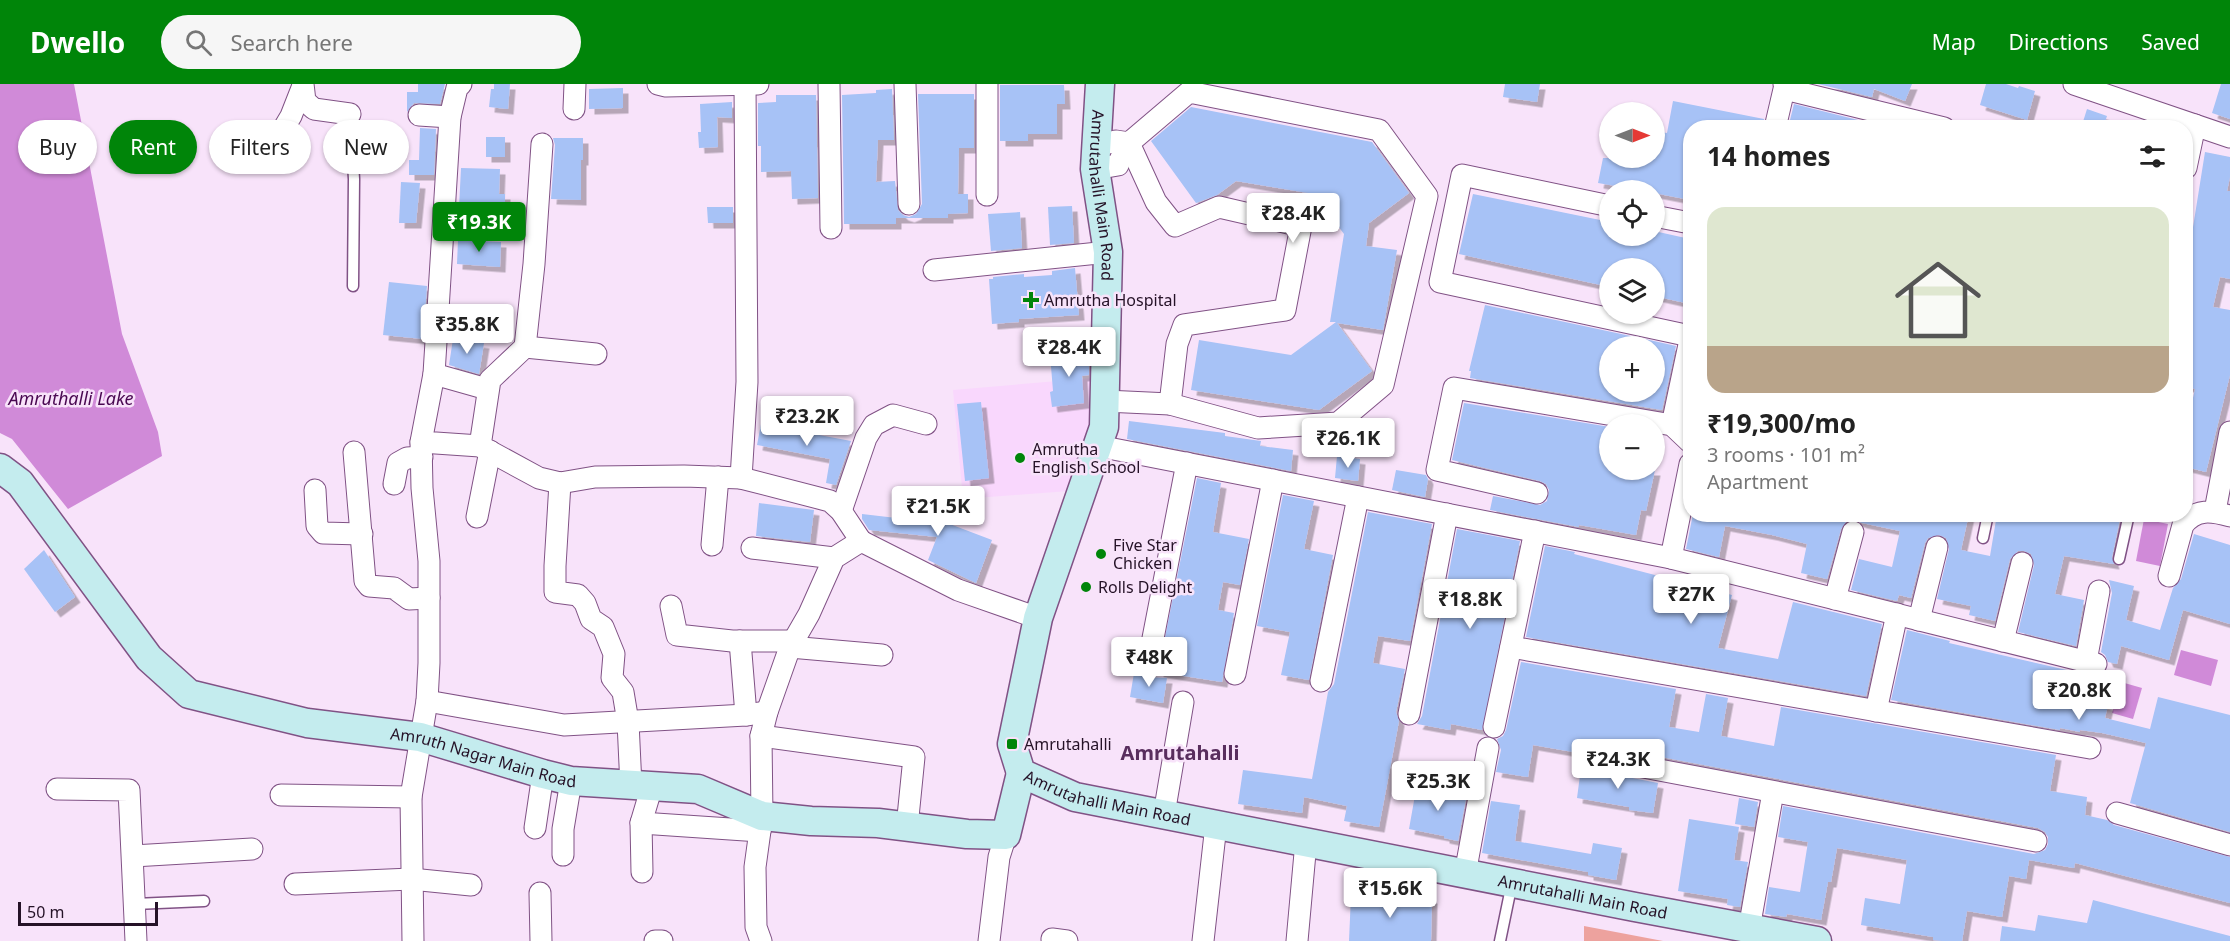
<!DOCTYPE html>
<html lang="en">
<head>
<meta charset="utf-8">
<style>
	:root { --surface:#fff; --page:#f6f6f6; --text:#222; --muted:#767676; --line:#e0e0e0; --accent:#008509 }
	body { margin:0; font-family:"Noto Sans",sans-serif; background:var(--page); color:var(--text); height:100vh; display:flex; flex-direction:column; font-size:22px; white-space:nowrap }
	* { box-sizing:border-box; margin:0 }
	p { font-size:20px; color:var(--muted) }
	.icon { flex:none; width:33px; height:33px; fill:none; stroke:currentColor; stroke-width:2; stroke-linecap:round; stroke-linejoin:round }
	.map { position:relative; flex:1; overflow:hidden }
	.sheet { position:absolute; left:1683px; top:36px; width:510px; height:402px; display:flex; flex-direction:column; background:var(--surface); border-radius:24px; box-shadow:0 2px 4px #0004 }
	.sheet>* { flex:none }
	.hud { position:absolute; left:18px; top:36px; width:570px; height:54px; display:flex; gap:12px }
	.needle { width:39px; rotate:90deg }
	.tools { position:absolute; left:1599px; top:18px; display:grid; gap:12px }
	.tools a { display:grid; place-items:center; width:66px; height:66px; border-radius:50%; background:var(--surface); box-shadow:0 2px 4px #0004; font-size:30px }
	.scale { position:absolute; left:18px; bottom:15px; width:140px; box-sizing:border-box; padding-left:6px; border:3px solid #251227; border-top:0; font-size:16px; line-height:21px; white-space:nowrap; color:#251227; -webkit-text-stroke:4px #f8e3fa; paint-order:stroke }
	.price { position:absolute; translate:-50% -51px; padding:0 14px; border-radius:6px; background:#fff; color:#222; font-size:20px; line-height:39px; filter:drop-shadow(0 2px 3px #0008) }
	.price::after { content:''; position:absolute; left:50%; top:36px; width:18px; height:14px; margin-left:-9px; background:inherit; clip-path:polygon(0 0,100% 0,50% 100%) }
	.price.active { background:var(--accent); color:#fff }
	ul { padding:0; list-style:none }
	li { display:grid; align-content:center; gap:12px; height:318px; padding:0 24px }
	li+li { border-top:2px solid var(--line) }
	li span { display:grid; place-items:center; height:186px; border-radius:18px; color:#555 }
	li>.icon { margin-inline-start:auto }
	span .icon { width:108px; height:108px; fill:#fffc; stroke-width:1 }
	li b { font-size:26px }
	h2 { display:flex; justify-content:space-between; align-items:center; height:72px; padding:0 24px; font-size:26px }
	.tag { padding:0 21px; border-radius:27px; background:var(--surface); box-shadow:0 2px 4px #0004; font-size:21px; line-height:54px }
	.tag.active { background:var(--accent); color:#fff }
	header { display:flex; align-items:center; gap:36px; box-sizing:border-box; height:84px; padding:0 30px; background:var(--accent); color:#fff }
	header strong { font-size:28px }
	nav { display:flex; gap:33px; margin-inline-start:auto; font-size:21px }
	.search { width:420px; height:54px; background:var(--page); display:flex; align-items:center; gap:15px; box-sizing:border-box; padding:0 21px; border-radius:33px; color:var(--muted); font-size:22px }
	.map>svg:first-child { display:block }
</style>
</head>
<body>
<header>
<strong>Dwello</strong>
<div class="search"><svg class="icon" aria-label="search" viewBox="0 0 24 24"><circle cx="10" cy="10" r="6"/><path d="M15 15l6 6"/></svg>Search here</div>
<nav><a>Map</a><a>Directions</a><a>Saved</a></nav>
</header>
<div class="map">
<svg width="2230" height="857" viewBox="0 0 2230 857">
	<defs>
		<filter id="shadow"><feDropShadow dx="5.5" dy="5.5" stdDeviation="0" flood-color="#0004"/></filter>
	</defs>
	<rect width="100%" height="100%" fill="#f8e3fa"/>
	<path fill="#f9d7fd" d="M1093,294l1,47 -25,66 -106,8 -10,-109z"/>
	<path fill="#eda29e" d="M1584,842l79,15h-79z"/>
	<g fill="#d08ad8">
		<path d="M0,0h74l48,250 36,98 4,24 -94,53 -56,-70 -12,-6z"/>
		<path d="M2144,435l24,5 -8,42 -24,-5z"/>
		<path d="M2181,566l37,10 -7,26 -37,-11z"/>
		<path d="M2121,598l21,6 -9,31 -21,-6z"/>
	</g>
	<g fill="#a7c2f6" filter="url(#shadow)">
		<path d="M418,0h27l-5,20 -26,-1 -7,9v-20h11z"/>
		<path d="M494,0h16l-2,25 -19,-2 2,-18h3z"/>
		<path d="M1505,0h35l-3,18 -34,-5z"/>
		<path d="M1818,0h94l-7,17 -31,-12 -2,8z"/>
		<path d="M1986,0h20l12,4 1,-2 16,5 -8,29 -47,-15z"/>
		<path d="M2221,0h9v35l-18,-6z"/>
		<path d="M1000,1h64l1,19h-8v30h-29v7h-28z"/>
		<path d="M623,4v20l-34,1v-20z"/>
		<path d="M892,5l2,51h-16l-2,42 19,-1 3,29 5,5 6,2 7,-3 6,-10 -4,-110h56v54h-15l-1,46h10v19l-20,1v4h-52v6h-52l-2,-129 34,-2v-3z"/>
		<path d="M776,11h40l2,103 -26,1 -1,-28 -30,1v-26h-3v-43l18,-1z"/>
		<path d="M1673,17l91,18 -1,9h-73v72l-36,-7v-3h-15l-41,-7 5,-25h51v-27l13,2z"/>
		<path d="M732,18v16l-15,-1 1,30 -19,1 -1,-16h3l-1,-28z"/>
		<path d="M1794,20l72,18 -1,6h-77z"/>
		<path d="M1191,23l181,35 37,51 -40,30 -3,23 31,4 -14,80 -46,-7 35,48 -53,39 -128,-20 8,-50 92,15 45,-33h-6l14,-88 -30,-40 -78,-13 -19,14 -21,8 -45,-62z"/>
		<path d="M2087,25l20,7 -4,12h-22z"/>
		<path d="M420,44l16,1 -2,46h-25v-15h10z"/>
		<rect x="486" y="53" width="19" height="20"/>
		<path d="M553,54h30v22h-2v40l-30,-1 4,-54z"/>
		<path d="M2205,68l25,5v20l-3,14h3v88l-10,-2 -7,30 17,3v65l-24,97 -20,-5v-38l9,-40 -9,-3v-130l2,-11 2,1z"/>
		<path d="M461,84l39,1 -1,25h6v16l-46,-2z"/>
		<path d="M401,98l19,1 -4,40h-17z"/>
		<path d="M1473,110l137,28v14h44v-5l36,8v65l-36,-8v-28h-44v19l-151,-33z"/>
		<path d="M1072,122l2,37 -24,2 -2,-38z"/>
		<path d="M707,123h26v16h-25z"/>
		<path d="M1020,128l2,36 -31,3 -3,-37z"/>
		<path d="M458,156l43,2 -1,25 -43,-3z"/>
		<path d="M1075,184l4,47 -60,4v3l-27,2 -3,-45h4v-2l31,-3v3l28,-2v-4z"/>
		<path d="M389,198l38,4 -4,53 -40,-4z"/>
		<path d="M1485,221l169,36v5h-44v46h44v-51l22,5 -14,64 -192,-32 1,-7h-2z"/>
		<path d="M453,255l31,4 -5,31 -30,-9z"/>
		<path d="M1089,267v24l-7,1 2,27 -32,4 -2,-15 3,-1 -3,-37z"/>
		<path d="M981,318l8,76 -24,3 -8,-77z"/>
		<path d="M1464,319l146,24v43h45l-9,41 -5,-1 -5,25 -57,-10v2l-89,-17 3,-14 47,9 7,-4 2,-11 -3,-6 -6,-3 -88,-21z"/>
		<path d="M1129,337l96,12v3l36,5 -1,5 33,4 -2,21 -164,-32z"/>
		<path d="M761,340l90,17 -15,44 -10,-2 4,-24 -73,-14z"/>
		<path d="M1337,372l23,3 -2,22 -23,-3z"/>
		<path d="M1396,386l30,5 2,4 -3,18 -33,-7z"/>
		<path d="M1197,394l24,5 -8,49 36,7 -9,46 -17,-3 -5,28 16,3 -12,69 -64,-10z"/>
		<path d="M909,410l27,3 -2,21 58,22 -16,43 -48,-23 9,-23 -68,-7 -7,-11v-5l43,5z"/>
		<path d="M1283,411l31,6 -10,48 29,6 -24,125 -28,-5 9,-43 -33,-6z"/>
		<path d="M759,419l55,7 -4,32 -54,-6z"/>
		<path d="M1368,428l64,12 -22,117 -32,-5 -5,27 32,6 -9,43 3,9 -20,106 -35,-6 3,-15 -43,-9 -2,16 -64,-9 5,-34 69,9 16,-87 6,-8z"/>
		<path d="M1693,430h155l-2,8 -5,7 -14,50 -26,-6 6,-29 -35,-9 -47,-9 -6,31 -33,-8z"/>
		<path d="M1854,430h115l-8,36 29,6 7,-42h124l-9,43 2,7 -50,-8 -9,38 29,6 -8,46 -58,-14 16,-67 -3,-11 -7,-3h-6l-8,8 -15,62 -26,-6 2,-9 -34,-7 12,-50 -3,-11 -7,-3 -11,3 -3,5 -14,55 -12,-3 -2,6 -46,-11 8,-31 33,8 8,-36 -38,-8 -8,-3z"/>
		<path d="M1457,445l63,12 -38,189 -31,-6 -1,6 -33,-6 5,-8z"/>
		<path d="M2194,450l36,11v79l-47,-14 -14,50 -48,-14 -4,18 -9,-2 -3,-7 -4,-3 11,-59 -3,-13 25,6 -8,34 34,10 13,-42 8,-9z"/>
		<path d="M1545,462l30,6 -1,2 158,41 -14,53 60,11 15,-57 89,22 -16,72 -340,-59z"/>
		<path d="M44,466l31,47 -20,15 -31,-43z"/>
		<path d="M1907,546l43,11 -1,2 144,33 -5,24 20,5 -3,13 45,11 8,-32 72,18v117l-100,-29 16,-60 -44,-10 -22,-3v2l-20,-4v2l-169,-30z"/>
		<path d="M1521,578l155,27 -7,38 30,5 7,-38 22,4 -7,38 53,10 7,-39 275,48 -6,36 37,6 -2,18 22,5 7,5 116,32v46l-155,-40 -1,5 -45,-8 -3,19 -17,-3 -7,41 -35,-6 -5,30h-20l-9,-1v-3l-72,-12 4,-27 35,6 7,-44 -70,-12 -6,34h-3l-7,38 -34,-6 -1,3 -21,-3 4,-27 31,5 8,-50 -30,-5 5,-31 251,48 11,-4 3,-6v-7l-3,-5 -7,-4 -451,-85 -7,1 -7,8 -40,-7 -5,32 -32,-5 5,-22 -4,-11 6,-3 3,-6z"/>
		<path d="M1134,589l12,4 21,1 -4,25 -33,-6z"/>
		<path d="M1581,684l77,15 -5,30 -24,-3v-3l-52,-9z"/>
		<path d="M1417,700l50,9 -9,48 -14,-3v-2l-35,-7z"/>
		<path d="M1739,714l19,4 -4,25 -19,-3z"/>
		<path d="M1491,717l29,4 -5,36 76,13 2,-11 29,5 -6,32 -28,-5v-3l-106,-19z"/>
		<path d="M1689,735l50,8 -5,33 14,2 -8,45 -13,-2 1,-6 -50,-8z"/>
		<path d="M1351,811l81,3 -1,43h-82z"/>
		<path d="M2093,816l137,36v5h-230l2,-15 33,5 3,-16 49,8z"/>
	</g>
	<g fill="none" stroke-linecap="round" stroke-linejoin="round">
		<g stroke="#805285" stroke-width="13">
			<g id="lane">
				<path d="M350,30l4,65 -1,107"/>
				<path d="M1983,454l5,-24"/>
				<path d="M2119,475l10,-45"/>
				<path d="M135,820l69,-3"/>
				<path d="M1500,857l12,-58"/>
			</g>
		</g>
		<g stroke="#805285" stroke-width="23">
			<g id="street">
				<path d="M303,0l2,17 9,8 36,5"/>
				<path d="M658,0l8,2 92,-2"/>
				<path d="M745,0l2,298 -6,96 89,23 11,10 20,30"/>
				<path d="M829,0l2,144"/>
				<path d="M905,0l4,120"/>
				<path d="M1784,0l9,7 151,37"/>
				<path d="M2074,0l156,53"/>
				<path d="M574,25l1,-25"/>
				<path d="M419,31l31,2"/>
				<path d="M1775,44l10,-43"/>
				<path d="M1129,59l27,59 19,24 44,-19 82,19 -16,84 -101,15 -7,19 -7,60"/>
				<path d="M542,60l-8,120 -9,83 -35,33 -10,66 59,32 21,5 35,-6 89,-1 57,2"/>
				<path d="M1096,62l20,-5 13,2 60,-51 190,38 48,66 -44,189 -45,38 -80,5 -88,-24 -65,-3"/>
				<path d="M272,64l19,-32 11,-28"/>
				<path d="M2186,84l9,-43"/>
				<path d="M1095,85l23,-4 9,-21"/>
				<path d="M987,111v-111"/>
				<path d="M1610,122l-148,-31 -22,107 250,54"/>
				<path d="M1654,132l36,7"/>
				<path d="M934,186l174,-18"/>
				<path d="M525,263l71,7"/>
				<path d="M434,290l16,-257 7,-29 4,-4"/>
				<path d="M1672,341l18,-85"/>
				<path d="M480,362l-59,-4 13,-68 53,15"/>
				<path d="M1098,362l573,112 425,106"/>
				<path d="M354,368l11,129 4,5 25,2 15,11 20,-1"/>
				<path d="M560,399l-5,83v26l23,3 7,8 6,16 12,8 11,27 -2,24 11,14 5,30 3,64"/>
				<path d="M394,400l4,-21 9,-5 15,-1"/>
				<path d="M315,406l2,36 6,7 39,1"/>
				<path d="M1537,409l-100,-23 17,-82 218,37 18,17"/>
				<path d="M841,427l25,-73 8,-13 19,-10 33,9"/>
				<path d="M2215,427l15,-79"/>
				<path d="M477,433l13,-66"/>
				<path d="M712,461l6,-68"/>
				<path d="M752,464l82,10"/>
				<path d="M1671,474l19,-94"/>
				<path d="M2169,492l14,-51c13,-17 29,-14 47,-9"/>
				<path d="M1835,515l18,-67"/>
				<path d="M671,522l6,29 55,6h61"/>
				<path d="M1919,536l18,-73"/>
				<path d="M740,557l6,74"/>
				<path d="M2003,557l19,-78"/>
				<path d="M790,563l92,8"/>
				<path d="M1511,563l579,101"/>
				<path d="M2086,577l13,-70"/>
				<path d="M1148,580l39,-201"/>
				<path d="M1235,590l38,-194"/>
				<path d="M1321,597l37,-184"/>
				<path d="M427,617l137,24 182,-10 21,-3"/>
				<path d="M1876,627l21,-97"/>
				<path d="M1409,630l38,-200"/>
				<path d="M1494,643l41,-196"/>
				<path d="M761,652l153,21 -7,70"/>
				<path d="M1585,672l451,85"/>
				<path d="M57,705l72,1 7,151"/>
				<path d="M281,711l130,2"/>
				<path d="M2117,729l113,32"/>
				<path d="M1164,730l19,-112"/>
				<path d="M641,739l119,8"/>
				<path d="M535,744l8,-54"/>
				<path d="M563,771v-26l8,-48"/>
				<path d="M133,772l119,-7"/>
				<path d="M642,788l-1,-49 11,-37"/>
				<path d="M1465,790l23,-126"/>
				<path d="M295,800l116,-5 60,6"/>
				<path d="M540,809l1,48"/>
				<path d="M1749,845l24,-137"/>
				<path d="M1052,855l15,2"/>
				<path d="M413,857l-2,-144 16,-96 2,-38v-102l-7,-73 -1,-46"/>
				<path d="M655,857h7"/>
				<path d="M761,857l-5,-14 -1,-60 7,-51 -1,-80 6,-24 23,-65 19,-33 25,-56 27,-17 97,49 80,28"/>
				<path d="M989,857l10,-84 7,-22"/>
				<path d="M1203,857l13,-116"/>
				<path d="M1297,857l9,-99"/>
			</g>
		</g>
		<g stroke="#805285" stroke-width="31">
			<g id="secondary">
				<path id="s1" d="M1100,0l-5,85 13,83 -4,175 -66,191 -26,126 9,29 54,24 560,110 182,34"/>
				<path id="s2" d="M0,384l20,15 129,175 40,36 118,29 113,14 123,37 28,7 127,8 64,27 49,5 67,2 89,11 39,1 15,-62"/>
			</g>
		</g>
		<use href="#lane" stroke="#fff" stroke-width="10"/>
		<use href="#street" stroke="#fff" stroke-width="21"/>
		<use href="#secondary" stroke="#c4ecee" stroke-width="28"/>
	</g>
	<g fill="#008509" stroke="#f8e3fa" stroke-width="2">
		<path d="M1028 207h6v6h6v6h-6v6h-6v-6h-6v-6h6z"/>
		<circle cx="1020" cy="374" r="6"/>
		<circle cx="1101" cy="470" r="6"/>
		<circle cx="1086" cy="503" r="6"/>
		<rect x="1006" y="654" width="12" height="12" rx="3"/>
	</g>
	<g text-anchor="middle" stroke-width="5" stroke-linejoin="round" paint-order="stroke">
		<g font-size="16" fill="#251227" stroke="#f8e3fa">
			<text dy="6" stroke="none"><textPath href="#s1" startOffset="112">Amrutahalli Main Road</textPath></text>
			<text dy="6" stroke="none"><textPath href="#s2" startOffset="598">Amruth Nagar Main Road</textPath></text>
			<text dy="6" stroke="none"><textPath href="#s1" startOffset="796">Amrutahalli Main Road</textPath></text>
			<text dy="6" stroke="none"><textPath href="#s1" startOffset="1282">Amrutahalli Main Road</textPath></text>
		</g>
		<g font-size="16" fill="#251227" stroke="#f8e3fa" text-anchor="start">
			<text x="1044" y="222">Amrutha Hospital</text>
			<text x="1032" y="371">Amrutha<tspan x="1032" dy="18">English School</tspan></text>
			<text x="1113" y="467">Five Star<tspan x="1113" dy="18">Chicken</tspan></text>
			<text x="1098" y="509">Rolls Delight</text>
			<text x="1024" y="666">Amrutahalli</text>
		</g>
		<g font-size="18" font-style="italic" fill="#490751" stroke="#f8e3fa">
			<text x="71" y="321">Amruthalli Lake</text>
		</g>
		<g font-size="20" font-weight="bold" fill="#592e5e" stroke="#f8e3fa">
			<text x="1180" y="676">Amrutahalli</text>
		</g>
	</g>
</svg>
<div class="tools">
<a><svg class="needle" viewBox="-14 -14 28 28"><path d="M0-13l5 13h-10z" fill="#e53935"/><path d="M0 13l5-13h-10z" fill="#767676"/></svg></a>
<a><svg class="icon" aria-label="locate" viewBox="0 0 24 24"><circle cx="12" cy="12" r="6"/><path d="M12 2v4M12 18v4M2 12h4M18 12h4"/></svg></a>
<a><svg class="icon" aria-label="layers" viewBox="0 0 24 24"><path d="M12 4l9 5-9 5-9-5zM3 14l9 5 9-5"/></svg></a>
<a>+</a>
<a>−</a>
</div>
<div class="scale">50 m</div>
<b class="price" style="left:1293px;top:160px">₹28.4K</b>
<b class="price active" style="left:479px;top:169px">₹19.3K</b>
<b class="price" style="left:467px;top:271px">₹35.8K</b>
<b class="price" style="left:1069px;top:294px">₹28.4K</b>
<b class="price" style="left:807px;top:363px">₹23.2K</b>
<b class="price" style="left:1348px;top:385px">₹26.1K</b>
<b class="price" style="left:938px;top:453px">₹21.5K</b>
<b class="price" style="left:1691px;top:541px">₹27K</b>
<b class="price" style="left:1470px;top:546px">₹18.8K</b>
<b class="price" style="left:1149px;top:604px">₹48K</b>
<b class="price" style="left:2079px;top:637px">₹20.8K</b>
<b class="price" style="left:1618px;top:706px">₹24.3K</b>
<b class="price" style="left:1438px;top:728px">₹25.3K</b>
<b class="price" style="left:1390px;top:835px">₹15.6K</b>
<div class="hud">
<a class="tag">Buy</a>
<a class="tag active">Rent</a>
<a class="tag">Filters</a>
<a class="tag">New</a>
</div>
<section class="sheet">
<h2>14 homes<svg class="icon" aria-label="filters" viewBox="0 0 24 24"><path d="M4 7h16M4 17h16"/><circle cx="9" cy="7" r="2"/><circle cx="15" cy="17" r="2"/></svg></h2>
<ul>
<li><span style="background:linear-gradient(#dfe7d0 75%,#b9a48a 0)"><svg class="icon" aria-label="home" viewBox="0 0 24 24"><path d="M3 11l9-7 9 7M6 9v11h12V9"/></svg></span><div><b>₹19,300/mo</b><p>3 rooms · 101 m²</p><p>Apartment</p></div></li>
</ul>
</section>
</div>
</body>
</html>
